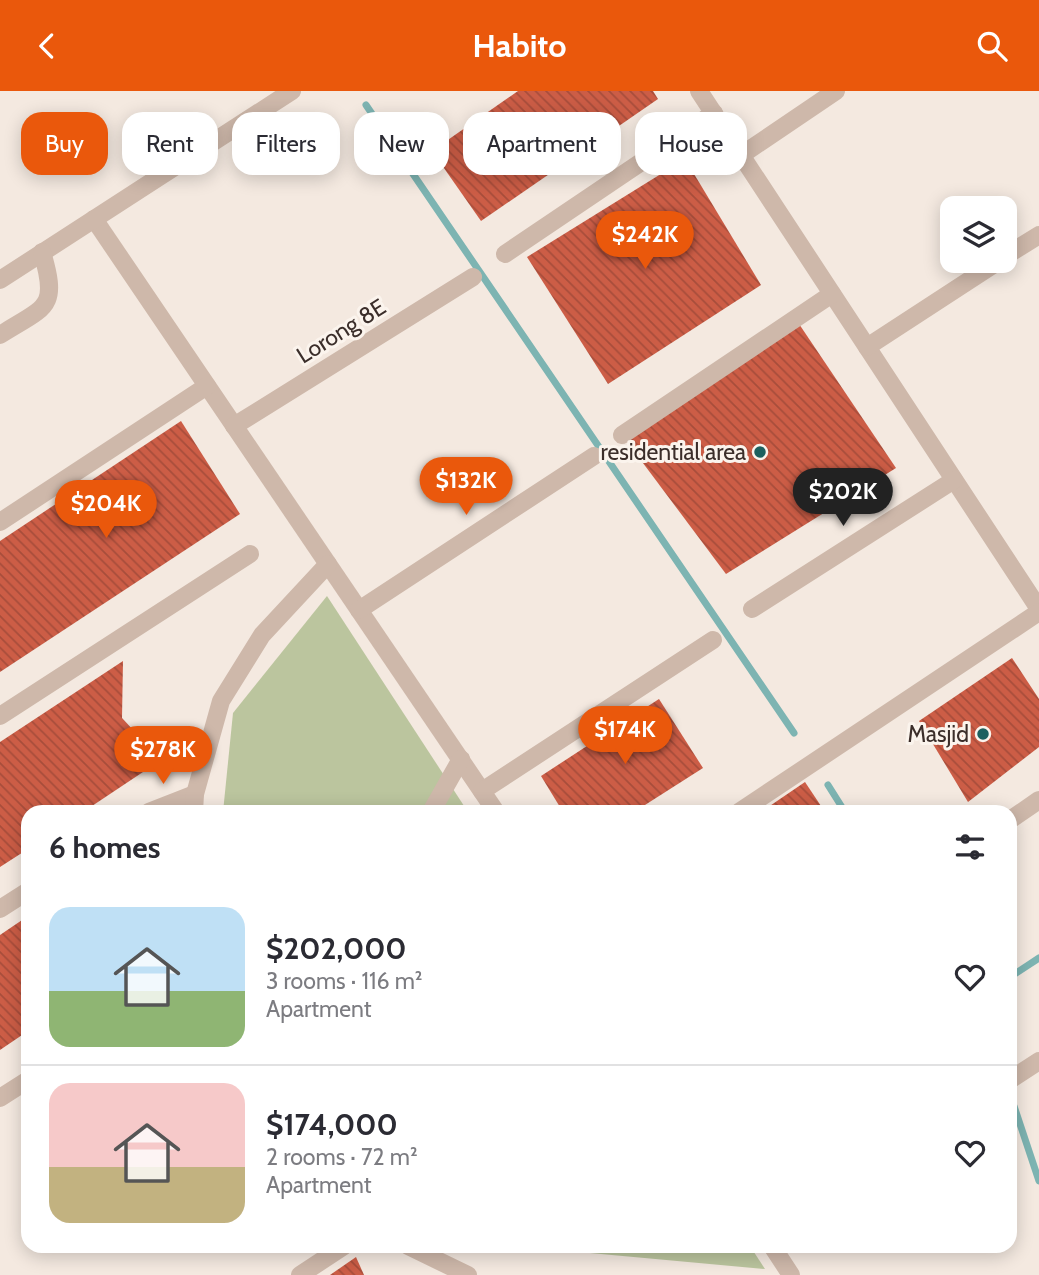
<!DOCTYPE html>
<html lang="en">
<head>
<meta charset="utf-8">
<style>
	:root { --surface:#fff; --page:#f2f2f3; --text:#2b2b33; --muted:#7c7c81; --line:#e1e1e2; --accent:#ea580c }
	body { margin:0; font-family:Cabin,sans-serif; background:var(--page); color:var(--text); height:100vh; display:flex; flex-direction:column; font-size:26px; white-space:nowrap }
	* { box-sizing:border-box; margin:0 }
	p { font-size:23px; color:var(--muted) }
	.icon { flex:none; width:38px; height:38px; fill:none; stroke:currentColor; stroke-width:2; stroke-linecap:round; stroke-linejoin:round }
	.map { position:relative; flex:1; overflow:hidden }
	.side { position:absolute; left:21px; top:714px; width:996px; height:448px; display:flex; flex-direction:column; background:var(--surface); border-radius:21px; box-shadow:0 4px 18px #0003 }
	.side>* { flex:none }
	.hud { position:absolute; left:21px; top:21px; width:998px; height:63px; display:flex; gap:14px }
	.buttons { position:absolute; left:940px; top:105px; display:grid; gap:14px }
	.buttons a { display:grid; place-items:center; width:77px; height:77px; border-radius:14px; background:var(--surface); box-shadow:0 4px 18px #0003; font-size:35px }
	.price { position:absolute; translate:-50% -60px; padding:0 16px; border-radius:24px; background:var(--accent); color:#fff; font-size:23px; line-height:46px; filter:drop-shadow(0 2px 4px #0008) }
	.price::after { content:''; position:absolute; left:50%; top:42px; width:21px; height:16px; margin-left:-10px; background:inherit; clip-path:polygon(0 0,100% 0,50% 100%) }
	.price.selected { background:#222; color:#fff }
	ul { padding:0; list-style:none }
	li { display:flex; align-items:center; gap:21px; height:175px; padding:0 28px }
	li+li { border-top:2px solid var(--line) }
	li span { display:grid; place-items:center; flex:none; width:196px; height:140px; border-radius:21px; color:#555 }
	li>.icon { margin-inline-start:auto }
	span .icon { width:84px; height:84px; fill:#fffc; stroke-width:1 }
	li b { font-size:30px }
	h2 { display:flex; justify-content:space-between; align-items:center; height:84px; padding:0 28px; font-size:30px }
	.pill { padding:0 24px; border-radius:21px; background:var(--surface); box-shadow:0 4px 18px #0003; font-size:24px; line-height:63px }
	.pill.selected { background:var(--accent); color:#fff }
	header { display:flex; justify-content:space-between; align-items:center; height:91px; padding:0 28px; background:var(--accent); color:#fff; font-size:32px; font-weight:800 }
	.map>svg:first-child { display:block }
</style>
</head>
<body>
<header><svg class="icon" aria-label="back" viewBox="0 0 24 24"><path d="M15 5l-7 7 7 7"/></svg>Habito<svg class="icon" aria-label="search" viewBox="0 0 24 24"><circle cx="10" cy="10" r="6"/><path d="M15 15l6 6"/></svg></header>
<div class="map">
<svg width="1039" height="1184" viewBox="0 0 1039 1184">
	<defs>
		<pattern id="building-back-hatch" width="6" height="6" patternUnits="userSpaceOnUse" patternTransform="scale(1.75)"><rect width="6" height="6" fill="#cc5d46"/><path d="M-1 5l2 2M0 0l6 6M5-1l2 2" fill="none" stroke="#a74d3b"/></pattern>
	</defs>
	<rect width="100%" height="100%" fill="#f4e9e0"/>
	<g fill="#bbc59e">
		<path d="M327,505l141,216h-245l10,-99z"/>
		<path d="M514,1155h236l15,23z"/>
	</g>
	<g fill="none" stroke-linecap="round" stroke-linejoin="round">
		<g stroke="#7db4b2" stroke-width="7">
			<path d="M366,14l428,628"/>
			<path d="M828,694l17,27"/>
			<path d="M1010,886l29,-19"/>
			<path d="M1014,1015l25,75"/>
		</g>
	</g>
	<g fill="url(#building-back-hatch)">
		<path d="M518,0h135l5,8 -177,122 -49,-70z"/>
		<path d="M685,68l76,126 -153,99 -81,-127z"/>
		<path d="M795,227l101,150 -170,106 -104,-139z"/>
		<path d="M181,330l59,93 -240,158v-131z"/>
		<path d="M1012,567l27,41v48l-71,55 -49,-81z"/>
		<path d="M123,570l-1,57 39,42 -78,52h-55v37l-28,18v-125z"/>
		<path d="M659,608l44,69 -69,44h-71l-22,-36z"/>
		<path d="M805,691l20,30h-64z"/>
		<path d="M28,825v115l-28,19v-115z"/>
		<path d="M356,1166l8,18h-34z"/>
	</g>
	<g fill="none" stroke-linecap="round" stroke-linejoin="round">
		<g stroke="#ceb8aa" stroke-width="18">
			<path d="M699,0l340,518"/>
			<path d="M740,65l96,-65"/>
			<path d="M94,128l402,593"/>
			<path d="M505,163l209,-141"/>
			<path d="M1004,166l35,-22"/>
			<path d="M0,189l292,-189"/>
			<path d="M0,244c46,-29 59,-26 42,-83"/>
			<path d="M867,256l132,-86"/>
			<path d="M234,335l239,-149"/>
			<path d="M622,344l210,-141"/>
			<path d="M0,431l207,-136"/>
			<path d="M752,518l202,-129"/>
			<path d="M359,519l235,-154"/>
			<path d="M0,625l250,-162"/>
			<path d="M482,700l231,-151"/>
			<path d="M149,721l46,-18"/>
			<path d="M194,721l1,-18 26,-93 41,-66 66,-71"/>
			<path d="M431,721l30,-53"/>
			<path d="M739,721l300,-200"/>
			<path d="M1010,729l29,-20"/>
			<path d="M0,818l28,-18"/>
			<path d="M1010,989l29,-19"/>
			<path d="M0,1007l28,-18"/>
			<path d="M408,1155l60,29"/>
			<path d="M772,1155l19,29"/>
			<path d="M300,1184l44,-29"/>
		</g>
	</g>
	<g fill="#1d605f" stroke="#fbf4ed" stroke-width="2.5">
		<circle cx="760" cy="361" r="7"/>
		<circle cx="983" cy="643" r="7"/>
	</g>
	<g text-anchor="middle" stroke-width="6" stroke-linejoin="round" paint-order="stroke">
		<g font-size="23" fill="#3b2e2a" stroke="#fbf4ed">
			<text transform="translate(341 240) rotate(-32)" y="8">Lorong 8E</text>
		</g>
		<g font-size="23" fill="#3b2e2a" stroke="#fbf4ed" text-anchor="end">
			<text x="746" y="369">residential area</text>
			<text x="969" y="651">Masjid</text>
		</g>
	</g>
</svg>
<div class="buttons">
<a><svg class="icon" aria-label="layers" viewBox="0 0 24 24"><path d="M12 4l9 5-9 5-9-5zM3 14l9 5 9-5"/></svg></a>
</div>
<b class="price" style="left:645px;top:180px">$242K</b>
<b class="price" style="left:466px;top:426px">$132K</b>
<b class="price selected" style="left:843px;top:437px">$202K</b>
<b class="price" style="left:106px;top:449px">$204K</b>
<b class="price" style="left:625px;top:675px">$174K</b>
<b class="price" style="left:163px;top:695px">$278K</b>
<div class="hud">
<a class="pill selected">Buy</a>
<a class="pill">Rent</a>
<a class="pill">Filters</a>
<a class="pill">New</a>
<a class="pill">Apartment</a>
<a class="pill">House</a>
</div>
<section class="side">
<h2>6 homes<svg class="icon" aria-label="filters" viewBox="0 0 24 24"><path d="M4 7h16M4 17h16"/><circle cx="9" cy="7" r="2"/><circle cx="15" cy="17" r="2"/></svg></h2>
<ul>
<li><span style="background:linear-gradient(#bfe0f5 60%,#8fb573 0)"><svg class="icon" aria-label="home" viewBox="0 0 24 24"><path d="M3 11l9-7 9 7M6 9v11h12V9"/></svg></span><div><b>$202,000</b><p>3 rooms · 116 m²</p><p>Apartment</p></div><svg class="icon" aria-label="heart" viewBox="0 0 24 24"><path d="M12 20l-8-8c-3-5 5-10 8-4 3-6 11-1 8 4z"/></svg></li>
<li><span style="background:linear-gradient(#f6c9c9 60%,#c2b280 0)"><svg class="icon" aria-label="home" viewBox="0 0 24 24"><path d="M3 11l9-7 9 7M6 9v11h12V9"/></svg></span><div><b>$174,000</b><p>2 rooms · 72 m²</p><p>Apartment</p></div><svg class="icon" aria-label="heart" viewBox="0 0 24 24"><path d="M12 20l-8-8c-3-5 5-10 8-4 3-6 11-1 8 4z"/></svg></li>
</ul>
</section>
</div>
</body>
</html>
